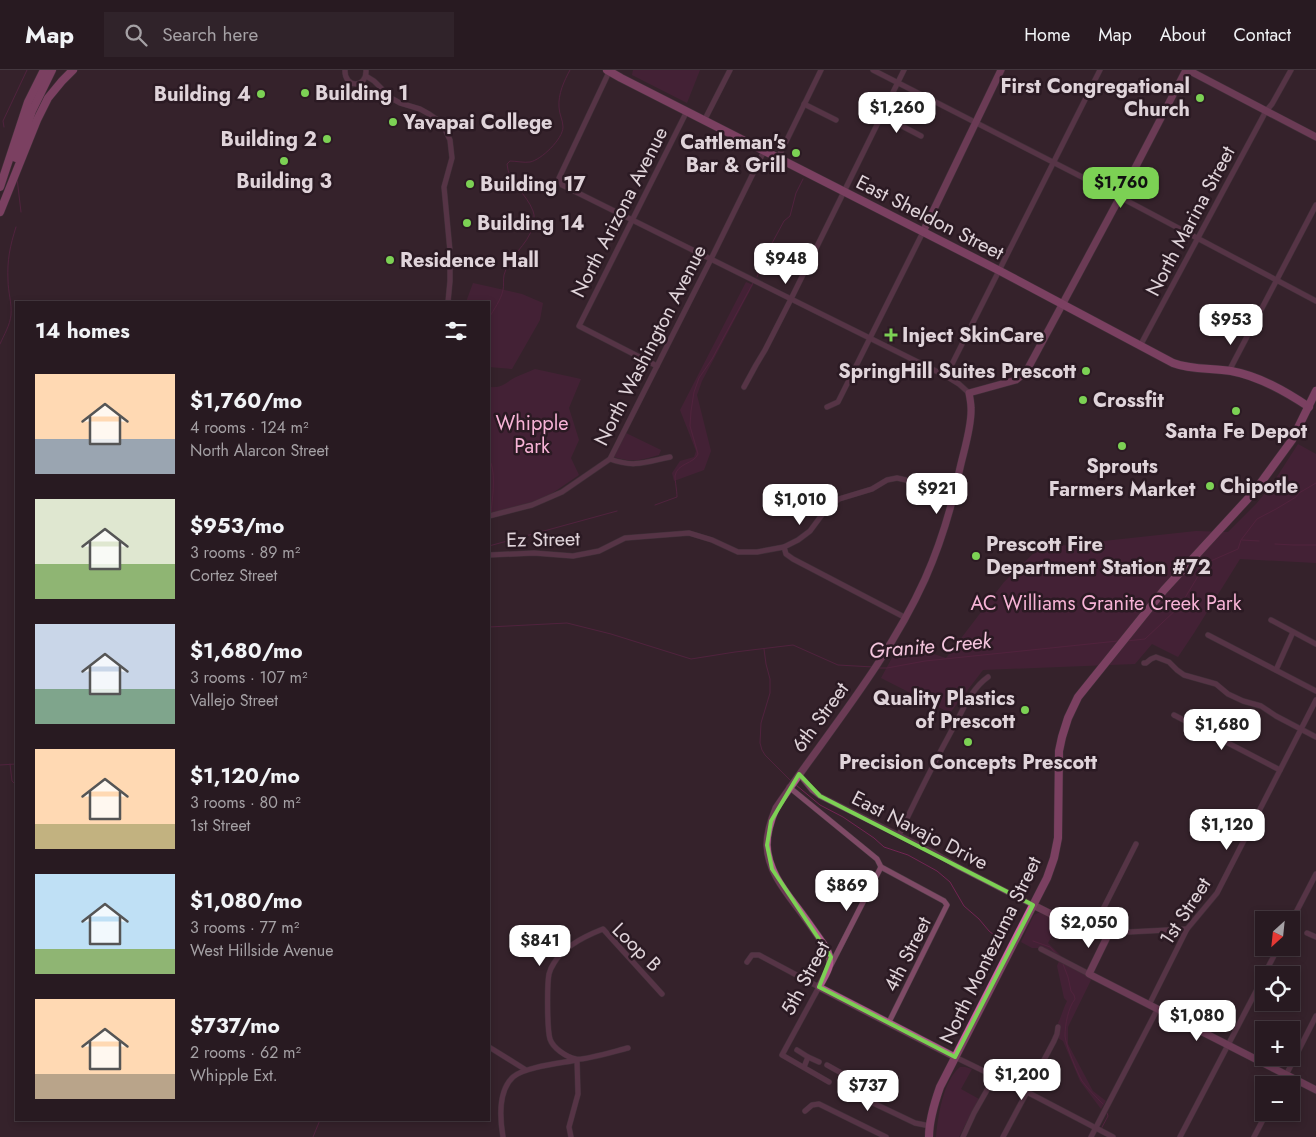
<!DOCTYPE html>
<html lang="en">
<head>
<meta charset="utf-8">
<style>
	:root { --surface:#281a21; --page:#30232a; --text:#f1f3f6; --muted:#a5a1a5; --line:#44383f; --accent:#7cd154 }
	body { margin:0; font-family:Jost,sans-serif; background:var(--page); color:var(--text); height:100vh; display:flex; flex-direction:column; font-size:19px; white-space:nowrap }
	* { box-sizing:border-box; margin:0 }
	p { font-size:16px; color:var(--muted) }
	.icon { flex:none; width:28px; height:28px; fill:none; stroke:currentColor; stroke-width:2; stroke-linecap:round; stroke-linejoin:round }
	.map { position:relative; flex:1; overflow:hidden }
	.sheet { position:absolute; left:15px; top:231px; width:475px; height:820px; display:flex; flex-direction:column; background:var(--surface); border-radius:0px; box-shadow:0 2px 8px #0003,0 0 0 1px var(--line) }
	.sheet>* { flex:none }
	.needle { width:32px; rotate:207deg }
	.buttons { position:absolute; left:1255px; top:841px; display:grid; gap:10px }
	.buttons a { display:grid; place-items:center; width:45px; height:45px; border-radius:0px; background:var(--surface); box-shadow:0 2px 8px #0003,0 0 0 1px var(--line); font-size:25px }
	.price { position:absolute; translate:-50% -42px; padding:0 11px; border-radius:10px; background:#fff; color:#222; font-size:16px; line-height:32px; filter:drop-shadow(0 1px 2px #0008) }
	.price::after { content:''; position:absolute; left:50%; top:30px; width:15px; height:11px; margin-left:-8px; background:inherit; clip-path:polygon(0 0,100% 0,50% 100%) }
	.price.current { background:var(--accent); color:#111 }
	ul { padding:0; list-style:none }
	li { display:flex; align-items:center; gap:15px; height:125px; padding:0 20px }
	li span { display:grid; place-items:center; flex:none; width:140px; height:100px; border-radius:0px; color:#555 }
	li>.icon { margin-inline-start:auto }
	span .icon { width:60px; height:60px; fill:#fffc; stroke-width:1 }
	li b { font-size:21px }
	h2 { display:flex; justify-content:space-between; align-items:center; height:60px; padding:0 20px; font-size:21px }
	header { display:flex; align-items:center; gap:30px; box-sizing:border-box; height:70px; padding:0 25px; background:var(--surface); border-bottom:1px solid var(--line) }
	header strong { font-size:24px }
	nav { display:flex; gap:28px; margin-inline-start:auto; font-size:18px }
	.search { width:350px; height:45px; background:var(--page); display:flex; align-items:center; gap:12px; box-sizing:border-box; padding:0 18px; border-radius:0px; color:var(--muted); font-size:19px }
	.map>svg:first-child { display:block }
</style>
</head>
<body>
<header>
<strong>Map</strong>
<div class="search"><svg class="icon" aria-label="search" viewBox="0 0 24 24"><circle cx="10" cy="10" r="6"/><path d="M15 15l6 6"/></svg>Search here</div>
<nav><a>Home</a><a>Map</a><a>About</a><a>Contact</a></nav>
</header>
<div class="map">
<svg width="1316" height="1067" viewBox="0 0 1316 1067">
	<rect width="100%" height="100%" fill="#35232c"/>
	<g fill="#562140">
		<path d="M633,0h67l-13,33 -55,-28z"/>
		<path d="M746,212l7,3 -51,96 -5,14 14,56 -7,19 -30,11 -2,-8 8,-12 14,-4 2,-6 -16,-41z"/>
		<path d="M473,213l49,11 21,9 -3,17 -28,49 -23,-2v-65h-23z"/>
		<path d="M535,299l46,10 -12,29 10,32 -8,18 8,17 -41,28 -49,10v-126c15,1 15,-4 27,-10 6,-3 13,-5 19,-8z"/>
		<path d="M626,363l35,17 -2,5c-17,5 -27,8 -45,2z"/>
		<path d="M1298,374l18,10v109l-76,-4 -46,74 -16,24 -26,-13 -17,20 -152,6 -33,43 -69,-35 19,-35 46,15 58,-76 35,-34 157,-17 32,1 28,-28 15,-18z"/>
		<path d="M1038,843h4l17,9 -11,21 16,16 -21,-11h-11l-11,-6 13,-27z"/>
		<path d="M1059,891l29,14 3,5 -23,47v17l25,47 13,10 -5,8 -21,-28 -17,-40 -5,-3 2,-10 -2,-5c4,-8 5,-14 9,-22l-3,-3 -7,-32z"/>
		<path d="M960,997h5l7,2 -11,20 18,10 -20,38h-23c2,-21 7,-56 24,-70z"/>
	</g>
	<g fill="none" stroke-linecap="round" stroke-linejoin="round">
		<g stroke="#722453" stroke-width="1">
			<path d="M4,57l-1,-6 24,-51"/>
			<path d="M17,108l4,34"/>
			<path d="M757,207l7,-19 20,-37 6,-5 6,-23 7,-14"/>
			<path d="M489,248c5,-9 12,-18 14,-28 1,-4 0,-10 1,-15 5,-20 23,-28 29,-49 1,-5 2,-10 0,-15 -6,-17 -25,-29 -26,-47l3,-3c6,0 14,2 20,1 11,-2 33,-23 33,-35 0,-7 -4,-13 -4,-20 -1,-13 5,-26 11,-37"/>
			<path d="M0,274c4,-9 10,-19 11,-29 1,-12 -3,-23 -3,-35 -1,-20 2,-34 8,-53"/>
			<path d="M489,392l2,1c5,16 1,35 0,51"/>
			<path d="M655,435l22,-8c0,-6 -2,-16 -2,-21 2,-13 19,-12 23,-22l-8,-28 1,-15 3,-19 5,-14 13,-19 41,-76"/>
			<path d="M489,465l1,-17"/>
			<path d="M1242,470l17,1"/>
			<path d="M1275,474l18,1h23"/>
			<path d="M489,476l128,-35"/>
			<path d="M489,557l78,-4 44,11 80,25 44,-7 58,-7 45,20 35,2"/>
			<path d="M1127,571l18,-2 35,-33 26,-43 32,-14 3,-9 16,-21 19,-10 20,-12 3,-4 17,-10"/>
			<path d="M764,579l2,15 4,15v14l-9,30 -1,20 2,7 3,5 26,26"/>
			<path d="M879,598h8l38,-7 193,-20"/>
			<path d="M10,694l2,17 4,4"/>
			<path d="M0,695l16,-1"/>
			<path d="M796,715l24,20 23,12 31,21 10,9 24,8 29,16 13,11 14,24 15,13 10,12 10,8"/>
			<path d="M1033,871l17,6 8,9"/>
			<path d="M1063,894l5,13 3,14 3,4 1,4c-7,9 -10,26 -10,37 1,10 12,36 17,45 6,8 14,16 21,23"/>
			<path d="M1101,1059l7,-13 -1,-3"/>
			<path d="M313,1067l7,-17"/>
		</g>
		<g stroke="#503f48" stroke-width="6">
			<g id="street">
				<path d="M345,0c-1,18 22,19 21,0"/>
				<path d="M873,0l209,107 234,124"/>
				<path d="M609,2l-50,106 3,7 384,191 13,8 10,9"/>
				<path d="M366,6l8,5 17,17 9,5 20,6 9,5 10,7 5,6 6,13 2,18 -8,29 6,64v30l-2,21"/>
				<path d="M804,34l32,16"/>
				<path d="M881,45l40,21"/>
				<path d="M704,51l26,-51"/>
				<path d="M778,88l43,-88"/>
				<path d="M1140,276l126,-235 6,-7 19,-34"/>
				<path d="M657,296l-78,-40 108,-215"/>
				<path d="M1229,301l87,-166"/>
				<path d="M946,306l154,-306"/>
				<path d="M744,317l12,-22 9,-15 26,-51 113,-229"/>
				<path d="M827,337l11,-5 85,-170"/>
				<path d="M610,389c24,9 36,3 60,-2"/>
				<path d="M489,446l43,-11 30,-13 48,-33 101,-200 53,-108"/>
				<path d="M784,477l2,7 7,5 113,59"/>
				<path d="M489,485l45,-2 39,3 26,-5 26,-13 64,-5 23,7 26,12h19l27,-5 14,-7 12,-9 17,-23 12,-9 33,-10 15,-9 10,-2 9,2 36,20 10,3"/>
				<path d="M1271,550l45,24"/>
				<path d="M1208,565l108,56"/>
				<path d="M1144,593h2l5,-4 5,-2 13,5 8,8 7,5 32,9 12,10 15,7 18,5 15,10 40,21"/>
				<path d="M1276,600l17,-38"/>
				<path d="M1174,645l106,55"/>
				<path d="M799,704l13,16 8,6 113,56 24,14 76,39"/>
				<path d="M789,717l88,72 4,8 63,34 3,4 -58,117"/>
				<path d="M899,765c17,-36 35,-72 54,-107 10,-18 18,-39 35,-51"/>
				<path d="M1291,852l25,-48"/>
				<path d="M1092,861l44,-87"/>
				<path d="M1109,863l78,-4"/>
				<path d="M1307,863l9,4"/>
				<path d="M1041,879l48,25"/>
				<path d="M747,892l5,-7h7l60,32 -37,68 47,27"/>
				<path d="M831,895l50,-98"/>
				<path d="M1264,905l14,-27"/>
				<path d="M1149,935l38,-76 30,-36 99,-193"/>
				<path d="M489,977l37,23"/>
				<path d="M628,978c-9,2 -46,13 -52,11 -10,-2 -23,-11 -26,-20 -3,-10 -3,-55 -1,-65 1,-4 3,-8 5,-11 10,-17 31,-27 49,-34l59,65"/>
				<path d="M797,980l11,7 -4,10"/>
				<path d="M808,987l11,5"/>
				<path d="M955,987l72,35 86,45"/>
				<path d="M827,995l25,14 -4,12 67,32 15,3"/>
				<path d="M1281,1015l35,-69"/>
				<path d="M805,1041l7,-6 7,-1 67,33"/>
				<path d="M503,1067c-3,-18 -5,-46 10,-60 11,-10 49,-14 64,-17l1,34 -9,33 2,10"/>
				<path d="M963,1067l11,-24 21,-37"/>
				<path d="M1003,1067l51,-96 3,-7 1,-7"/>
				<path d="M1091,1067l66,-127"/>
				<path d="M1180,1067l84,-161"/>
				<path d="M1254,1067l13,-25"/>
			</g>
		</g>
		<g stroke="#503f48" stroke-width="8">
			<g id="secondary">
				<path d="M1188,0l128,67"/>
				<path d="M923,162l78,-162"/>
				<path d="M1033,835l44,22 15,4 17,2 -20,41 227,116"/>
				<path d="M955,987l-136,-70c8,-15 15,-22 8,-38 -9,-13 -18,-26 -27,-38 -15,-20 -32,-40 -33,-66 0,-13 4,-25 9,-37 51,-75 111,-145 149,-229 16,-36 27,-73 35,-111 4,-18 12,-42 11,-60 0,-5 -1,-10 -2,-15l47,-13 10,-8 94,-175 66,-127"/>
			</g>
		</g>
		<g stroke="#503f48" stroke-width="9">
			<g id="primary">
				<path d="M607,0l14,8 379,193 173,92c18,7 38,5 58,8 28,5 54,20 78,36"/>
				<path d="M16,88l16,-47 20,-41"/>
				<path d="M0,117l28,-85 16,-32"/>
				<path d="M0,142l37,-92 11,-22 14,-17 11,-11"/>
				<path d="M929,1067c0,-17 5,-33 11,-50l107,-209 7,-20 4,-20 1,-87 3,-14 6,-19 10,-21 86,-107 90,-98 38,-52 24,-49"/>
			</g>
		</g>
		<use href="#street" stroke="#7f4a66" stroke-width="5"/>
		<use href="#secondary" stroke="#ad5988" stroke-width="7"/>
		<use href="#primary" stroke="#d165a3" stroke-width="8"/>
	</g>
	<path d="M0 0H1316V1067H0ZM799,704l21,22 213,109 -78,152 -136,-70 12,-30 -59,-88 -5,-24 4,-24z" fill="#35232c" fill-opacity=".55" fill-rule="evenodd"/>
	<path fill="none" stroke="#7cd154" stroke-width="4" stroke-linejoin="round" d="M799,704l21,22 213,109 -78,152 -136,-70 12,-30 -59,-88 -5,-24 4,-24z"/>
	<g fill="#7cd154" stroke="#2b1a23" stroke-width="2">
		<circle cx="305" cy="23" r="5"/>
		<circle cx="261" cy="24" r="5"/>
		<circle cx="1200" cy="28" r="5"/>
		<circle cx="393" cy="52" r="5"/>
		<circle cx="327" cy="69" r="5"/>
		<circle cx="796" cy="83" r="5"/>
		<circle cx="284" cy="91" r="5"/>
		<circle cx="470" cy="114" r="5"/>
		<circle cx="467" cy="153" r="5"/>
		<circle cx="390" cy="190" r="5"/>
		<path d="M888.5 257.5h5v5h5v5h-5v5h-5v-5h-5v-5h5z"/>
		<circle cx="1086" cy="301" r="5"/>
		<circle cx="1083" cy="330" r="5"/>
		<circle cx="1236" cy="341" r="5"/>
		<circle cx="1122" cy="376" r="5"/>
		<circle cx="1210" cy="416" r="5"/>
		<circle cx="976" cy="486" r="5"/>
		<circle cx="1025" cy="640" r="5"/>
		<circle cx="968" cy="672" r="5"/>
	</g>
	<g text-anchor="middle" stroke-width="5" stroke-linejoin="round" paint-order="stroke">
		<g font-size="20" font-weight="bold" fill="#e0d4da" stroke="#2b1a23" text-anchor="start">
			<text x="1190" y="23" text-anchor="end">First Congregational<tspan x="1190" dy="23">Church</tspan></text>
			<text x="315" y="30">Building 1</text>
			<text x="251" y="31" text-anchor="end">Building 4</text>
			<text x="403" y="59">Yavapai College</text>
			<text x="317" y="76" text-anchor="end">Building 2</text>
			<text x="786" y="79" text-anchor="end">Cattleman's<tspan x="786" dy="23">Bar &amp; Grill</tspan></text>
			<text x="284" y="118" text-anchor="middle">Building 3</text>
			<text x="480" y="121">Building 17</text>
			<text x="477" y="160">Building 14</text>
			<text x="400" y="197">Residence Hall</text>
			<text x="902" y="272">Inject SkinCare</text>
			<text x="1076" y="308" text-anchor="end">SpringHill Suites Prescott</text>
			<text x="1093" y="337">Crossfit</text>
			<text x="1236" y="368" text-anchor="middle">Santa Fe Depot</text>
			<text x="1122" y="403" text-anchor="middle">Sprouts<tspan x="1122" dy="23">Farmers Market</tspan></text>
			<text x="1220" y="423">Chipotle</text>
			<text x="986" y="481">Prescott Fire<tspan x="986" dy="23">Department Station #72</tspan></text>
			<text x="1015" y="635" text-anchor="end">Quality Plastics<tspan x="1015" dy="23">of Prescott</tspan></text>
			<text x="968" y="699" text-anchor="middle">Precision Concepts Prescott</text>
		</g>
		<g font-size="20" fill="#e0d4da" stroke="#2b1a23">
			<text transform="translate(619 142) rotate(-63)" y="7">North Arizona Avenue</text>
			<text transform="translate(930 147) rotate(27)" y="7">East Sheldon Street</text>
			<text transform="translate(1190 151) rotate(-62)" y="7">North Marina Street</text>
			<text transform="translate(650 275) rotate(-63)" y="7">North Washington Avenue</text>
			<text transform="translate(543 469) rotate(-1)" y="7">Ez Street</text>
			<text transform="translate(820 647) rotate(-54)" y="7">6th Street</text>
			<text transform="translate(920 760) rotate(27)" y="7">East Navajo Drive</text>
			<text transform="translate(1185 841) rotate(-57)" y="7">1st Street</text>
			<text transform="translate(637 877) rotate(45)" y="7">Loop B</text>
			<text transform="translate(990 880) rotate(-64)" y="7">North Montezuma Street</text>
			<text transform="translate(907 884) rotate(-63)" y="7">4th Street</text>
			<text transform="translate(805 908) rotate(-62)" y="7">5th Street</text>
		</g>
		<g font-size="20" fill="#f7b3d6" stroke="#2b1a23">
			<text x="532" y="360">Whipple<tspan x="532" dy="23">Park</tspan></text>
			<text x="1106" y="540">AC Williams Granite Creek Park</text>
		</g>
		<g font-size="21" font-style="italic" fill="#f4c5dd" stroke="#2b1a23">
			<text transform="translate(930 576) rotate(-5)" y="7">Granite Creek</text>
		</g>
	</g>
</svg>
<div class="buttons">
<a><svg class="needle" viewBox="-14 -14 28 28"><path d="M0-13l5 13h-10z" fill="#e53935"/><path d="M0 13l5-13h-10z" fill="#a5a1a5"/></svg></a>
<a><svg class="icon" aria-label="locate" viewBox="0 0 24 24"><circle cx="12" cy="12" r="6"/><path d="M12 2v4M12 18v4M2 12h4M18 12h4"/></svg></a>
<a>+</a>
<a>−</a>
</div>
<b class="price" style="left:897px;top:64px">$1,260</b>
<b class="price current" style="left:1121px;top:139px">$1,760</b>
<b class="price" style="left:786px;top:215px">$948</b>
<b class="price" style="left:1231px;top:276px">$953</b>
<b class="price" style="left:937px;top:445px">$921</b>
<b class="price" style="left:800px;top:456px">$1,010</b>
<b class="price" style="left:1222px;top:681px">$1,680</b>
<b class="price" style="left:1227px;top:781px">$1,120</b>
<b class="price" style="left:847px;top:842px">$869</b>
<b class="price" style="left:1089px;top:879px">$2,050</b>
<b class="price" style="left:540px;top:897px">$841</b>
<b class="price" style="left:1197px;top:972px">$1,080</b>
<b class="price" style="left:1022px;top:1031px">$1,200</b>
<b class="price" style="left:868px;top:1042px">$737</b>
<section class="sheet">
<h2>14 homes<svg class="icon" aria-label="filters" viewBox="0 0 24 24"><path d="M4 7h16M4 17h16"/><circle cx="9" cy="7" r="2"/><circle cx="15" cy="17" r="2"/></svg></h2>
<ul>
<li><span style="background:linear-gradient(#ffd9b3 65%,#9aa5b1 0)"><svg class="icon" aria-label="home" viewBox="0 0 24 24"><path d="M3 11l9-7 9 7M6 9v11h12V9"/></svg></span><div><b>$1,760/mo</b><p>4 rooms · 124 m²</p><p>North Alarcon Street</p></div></li>
<li><span style="background:linear-gradient(#dfe7d0 65%,#8fb573 0)"><svg class="icon" aria-label="home" viewBox="0 0 24 24"><path d="M3 11l9-7 9 7M6 9v11h12V9"/></svg></span><div><b>$953/mo</b><p>3 rooms · 89 m²</p><p>Cortez Street</p></div></li>
<li><span style="background:linear-gradient(#c9d6e8 65%,#7fa58c 0)"><svg class="icon" aria-label="home" viewBox="0 0 24 24"><path d="M3 11l9-7 9 7M6 9v11h12V9"/></svg></span><div><b>$1,680/mo</b><p>3 rooms · 107 m²</p><p>Vallejo Street</p></div></li>
<li><span style="background:linear-gradient(#ffd9b3 75%,#c2b280 0)"><svg class="icon" aria-label="home" viewBox="0 0 24 24"><path d="M3 11l9-7 9 7M6 9v11h12V9"/></svg></span><div><b>$1,120/mo</b><p>3 rooms · 80 m²</p><p>1st Street</p></div></li>
<li><span style="background:linear-gradient(#bfe0f5 75%,#8fb573 0)"><svg class="icon" aria-label="home" viewBox="0 0 24 24"><path d="M3 11l9-7 9 7M6 9v11h12V9"/></svg></span><div><b>$1,080/mo</b><p>3 rooms · 77 m²</p><p>West Hillside Avenue</p></div></li>
<li><span style="background:linear-gradient(#ffd9b3 75%,#b9a48a 0)"><svg class="icon" aria-label="home" viewBox="0 0 24 24"><path d="M3 11l9-7 9 7M6 9v11h12V9"/></svg></span><div><b>$737/mo</b><p>2 rooms · 62 m²</p><p>Whipple Ext.</p></div></li>
</ul>
</section>
</div>
</body>
</html>
